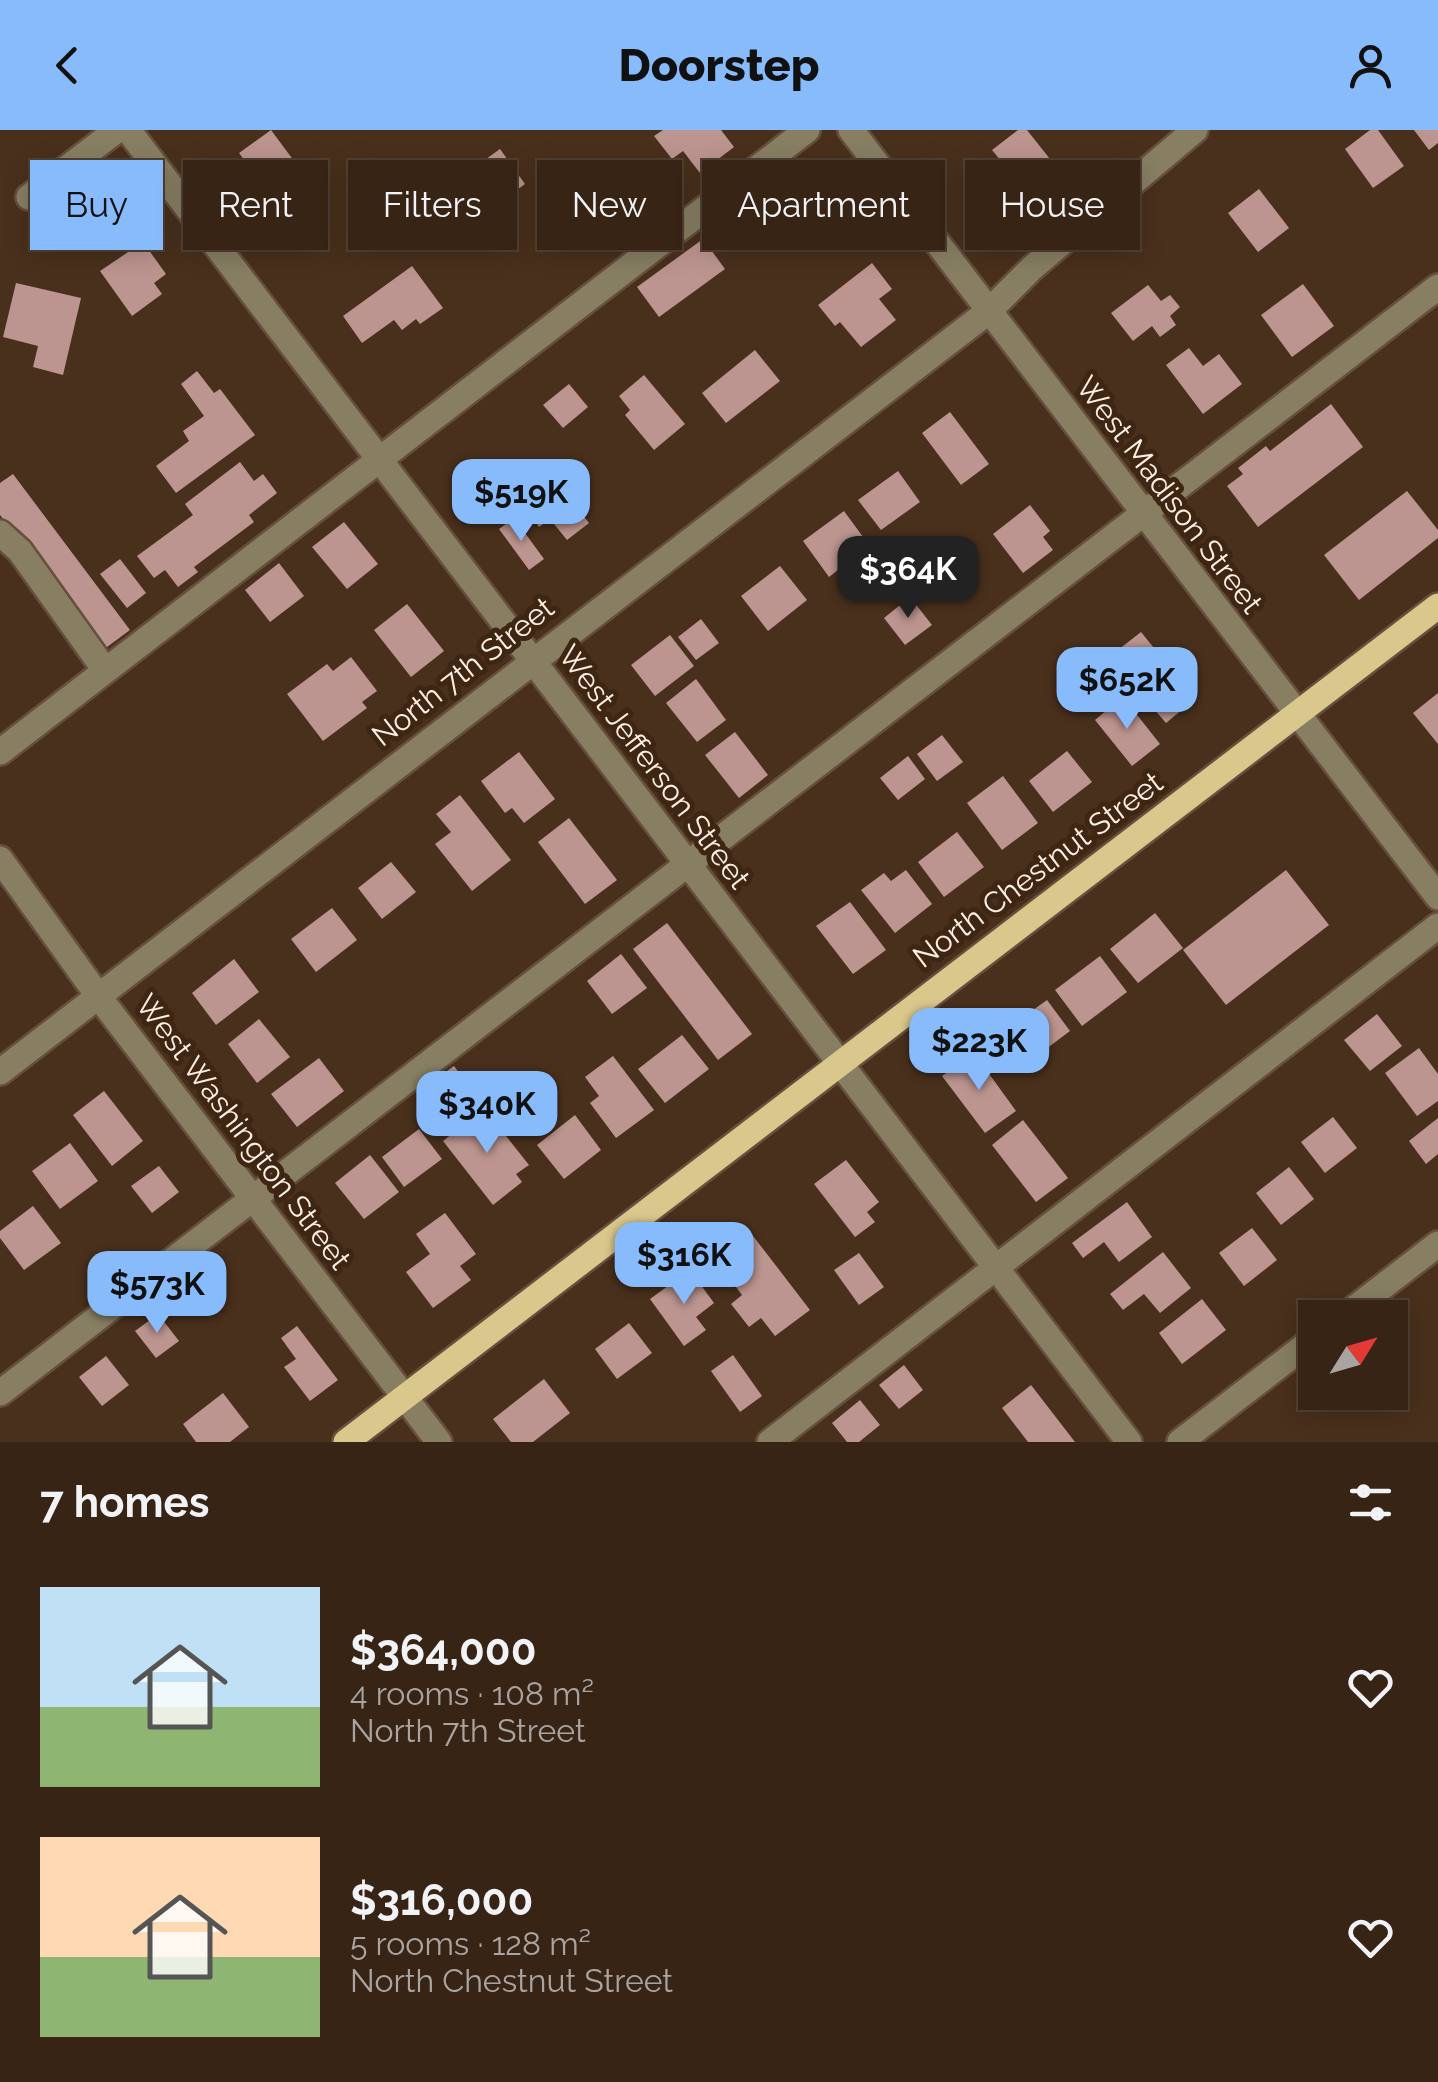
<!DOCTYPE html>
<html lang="en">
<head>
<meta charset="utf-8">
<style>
	:root { --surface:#372415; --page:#423022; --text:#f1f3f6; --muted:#aaa4a0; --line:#514134; --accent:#87bbfc }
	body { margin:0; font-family:Raleway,sans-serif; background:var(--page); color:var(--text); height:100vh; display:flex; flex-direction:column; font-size:38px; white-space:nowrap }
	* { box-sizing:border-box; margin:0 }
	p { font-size:32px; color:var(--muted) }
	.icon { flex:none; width:55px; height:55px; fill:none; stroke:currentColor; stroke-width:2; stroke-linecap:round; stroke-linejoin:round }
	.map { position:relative; height:1312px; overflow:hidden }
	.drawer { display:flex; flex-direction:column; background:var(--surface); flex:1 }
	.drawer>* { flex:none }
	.guide { position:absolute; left:30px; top:30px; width:1380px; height:90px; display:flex; gap:20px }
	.needle { width:65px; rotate:53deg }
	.tools { position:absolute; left:1298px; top:1170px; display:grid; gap:20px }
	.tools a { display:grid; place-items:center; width:110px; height:110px; border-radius:0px; background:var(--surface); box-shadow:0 5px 25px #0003,0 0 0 2px var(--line); font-size:50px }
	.price { position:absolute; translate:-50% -85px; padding:0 22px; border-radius:20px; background:var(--accent); color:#111; font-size:32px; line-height:65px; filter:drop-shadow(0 2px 5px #0008) }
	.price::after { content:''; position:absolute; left:50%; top:60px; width:30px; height:22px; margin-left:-15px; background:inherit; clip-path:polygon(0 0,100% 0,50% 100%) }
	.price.on { background:#222; color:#fff }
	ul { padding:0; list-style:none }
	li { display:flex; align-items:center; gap:30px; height:250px; padding:0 40px }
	li span { display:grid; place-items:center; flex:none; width:280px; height:200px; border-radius:0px; color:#555 }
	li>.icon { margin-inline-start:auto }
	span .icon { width:120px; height:120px; fill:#fffc; stroke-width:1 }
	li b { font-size:42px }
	h2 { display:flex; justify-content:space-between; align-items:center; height:120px; padding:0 40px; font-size:42px }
	.chip { padding:0 35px; border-radius:0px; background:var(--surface); box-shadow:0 5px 25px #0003,0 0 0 2px var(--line); font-size:35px; line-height:90px }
	.chip.on { background:var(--accent); color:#111 }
	header { display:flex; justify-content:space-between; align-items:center; height:130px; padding:0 40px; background:var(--accent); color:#111; font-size:45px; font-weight:800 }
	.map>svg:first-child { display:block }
</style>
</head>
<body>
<header><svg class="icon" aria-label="back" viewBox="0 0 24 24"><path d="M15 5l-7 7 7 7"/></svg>Doorstep<svg class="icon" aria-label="person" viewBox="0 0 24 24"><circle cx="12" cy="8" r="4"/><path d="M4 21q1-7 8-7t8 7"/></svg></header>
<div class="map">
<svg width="1438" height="1312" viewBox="0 0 1438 1312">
	<rect width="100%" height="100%" fill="#49301c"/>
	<g fill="#bd9590">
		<path d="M271,0l29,39 -32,24 -29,-40z"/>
		<path d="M663,0h58l13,17 -34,26 -17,-22 -11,8 -18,-23z"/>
		<path d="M1018,0h9l38,48 -16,12 -11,-14 -15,12 -31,-38z"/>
		<path d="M1370,0h8l26,36 -31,22 -28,-39z"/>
		<path d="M1414,0h24v13l-9,7z"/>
		<path d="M500,19l25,35 -42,31 -26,-35z"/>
		<path d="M1259,59l30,39 -31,24 -30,-39z"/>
		<path d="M703,109l22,30 -66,48 -22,-30z"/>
		<path d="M143,112l23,32 -12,9 8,11 -30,22 -32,-45z"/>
		<path d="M872,133l20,26 -13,10 17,21 -35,27 -21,-25 -5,4 -17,-21z"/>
		<path d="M412,136l31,42 -23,16 -4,-5 -14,11 -8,-10 -32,23 -19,-27z"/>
		<path d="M16,153l65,15 -18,77 -30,-8 5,-21 -35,-9z"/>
		<path d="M1303,154l31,42 -42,31 -31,-42z"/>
		<path d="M1148,155l13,16 9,-6 10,12 -10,9 6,9 -16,12 -8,-11 -19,15 -22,-28z"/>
		<path d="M1189,218l14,18 16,-12 23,30 -39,30 -37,-49z"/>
		<path d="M755,220l25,31 -54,42 -24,-30z"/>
		<path d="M197,241l17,22 6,-4 35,46 -79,58 -20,-27 33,-25 -6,-10 21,-15 -23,-32z"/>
		<path d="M644,245l41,49 -31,26 -29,-35 5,-5 -11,-14z"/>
		<path d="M569,254l19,23 -25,21 -20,-23z"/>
		<path d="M1331,274l32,43 -105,80 -31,-41 16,-12 -5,-6 28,-22 4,5z"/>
		<path d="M950,282l39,52 -28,21 -39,-52z"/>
		<path d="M240,332l14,19 9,-7 14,19 -28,22 5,7 -60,45 4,5 -20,15 -13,-17 -11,8 -17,-22 56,-41 -8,-11z"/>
		<path d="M898,341l22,31 -39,28 -23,-30z"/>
		<path d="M13,344l117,156 -27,20 -103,-135v-32z"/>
		<path d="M553,347l36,46 -22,17 -17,-21 -11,8 -18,-24z"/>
		<path d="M1407,361l31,39v8l-79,62 -35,-45z"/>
		<path d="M1030,375l20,26 -7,6 10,13 -30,23 -30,-39z"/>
		<path d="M844,381l33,45 -19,14 -7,-10 -22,17 -26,-36z"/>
		<path d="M514,388l30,41 -15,11 -30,-41z"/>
		<path d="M344,392l34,42 -31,25 -35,-42z"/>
		<path d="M120,429l26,34 -19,15 -27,-34z"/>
		<path d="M279,433l25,33 -34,26 -25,-32z"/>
		<path d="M780,436l27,34 -39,31 -27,-35z"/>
		<path d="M910,467l22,28 -27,20 -21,-27z"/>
		<path d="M407,474l37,47 -33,26 -37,-47z"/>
		<path d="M701,489l18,24 -23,17 -18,-23z"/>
		<path d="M1141,502l54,67 -29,24 -57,-66z"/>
		<path d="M670,505l24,31 -39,30 -24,-31z"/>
		<path d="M351,527l26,34 -15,11 5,6 -44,33 -36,-47 40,-30 6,7z"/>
		<path d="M696,549l30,41 -29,22 -31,-39z"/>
		<path d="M1438,563v51l-25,-31z"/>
		<path d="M1123,567l37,47 -28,22 -37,-46z"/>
		<path d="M735,602l33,43 -29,23 -34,-43z"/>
		<path d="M942,605l21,27 -26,19 -20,-27z"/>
		<path d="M1067,621l25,31 -39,30 -24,-31z"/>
		<path d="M519,622l36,47 -31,24 -12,-15 -7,5 -24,-32z"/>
		<path d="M908,626l17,23 -27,21 -18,-22z"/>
		<path d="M1003,646l35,47 -36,27 -35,-47z"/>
		<path d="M460,665l51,65 -39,31 -37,-47 16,-12 -15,-18z"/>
		<path d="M569,688l48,62 -32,24 -47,-62z"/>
		<path d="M957,702l27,35 -40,30 -26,-35z"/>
		<path d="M391,732l25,30 -34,27 -24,-31z"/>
		<path d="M906,740l26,34 -37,29 -34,-43 23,-17 7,8z"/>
		<path d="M1286,740l43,55 -103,80 -43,-55z"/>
		<path d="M850,772l36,48 -33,24 -37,-48z"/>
		<path d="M332,778l25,32 -41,32 -25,-33z"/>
		<path d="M1155,783l28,35 -45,35 -28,-34z"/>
		<path d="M667,793l85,111 -34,26 -85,-111z"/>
		<path d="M621,824l26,34 -35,26 -25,-33z"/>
		<path d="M1100,826l27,36 -45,34 -27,-36z"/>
		<path d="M234,829l25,33 -43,33 -24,-32z"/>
		<path d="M1047,870l23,31 -32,24 -23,-32z"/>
		<path d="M1377,884l25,32 -32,25 -26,-31z"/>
		<path d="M259,889l31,38 -33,26 -29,-39z"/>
		<path d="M682,905l27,34 -44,34 -27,-34z"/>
		<path d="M1419,918l19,26v27l-21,15 -32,-43z"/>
		<path d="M974,923l42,58 -31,22 -43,-57z"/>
		<path d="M613,926l41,54 -38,28 -26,-35 9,-7 -14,-19z"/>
		<path d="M319,928l25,33 -47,36 -26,-33z"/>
		<path d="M454,936l17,23 -25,19 -17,-24z"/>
		<path d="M104,961l39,50 -31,25 -39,-51z"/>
		<path d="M484,978l45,57 -13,9 6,8 -29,23 -50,-64z"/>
		<path d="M575,985l26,35 -37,29 -27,-34z"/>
		<path d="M1333,987l24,31 -32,25 -24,-31z"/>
		<path d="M1438,988v36l-12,10 -17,-23z"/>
		<path d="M1023,990l45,58 -32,24 -44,-57z"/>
		<path d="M419,999l23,30 -38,28 -22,-30z"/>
		<path d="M70,1013l28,38 -38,28 -28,-38z"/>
		<path d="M370,1025l29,37 -35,27 -29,-36z"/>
		<path d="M846,1030l33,42 -12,10 8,10 -20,15 -41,-53z"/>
		<path d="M159,1036l20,26 -27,21 -21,-27z"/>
		<path d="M1289,1037l25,32 -33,26 -25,-32z"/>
		<path d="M1127,1072l25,35 -33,25 -15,-20 -21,16 -11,-15z"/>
		<path d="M33,1076l28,37 -37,27 -24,-32v-7z"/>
		<path d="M445,1083l31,41 -16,12 11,14 -38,28 -27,-36 24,-18 -14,-20z"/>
		<path d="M747,1098l63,82 -35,26 -14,-18 -12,9 -18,-23 11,-9 -30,-40z"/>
		<path d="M1252,1098l25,32 -33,26 -25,-33z"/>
		<path d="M1163,1122l28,36 -31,25 -16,-19 -21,16 -13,-16z"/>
		<path d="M859,1123l25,34 -25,18 -25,-35z"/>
		<path d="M690,1140l24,33 -18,14 10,13 -22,16 -34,-47z"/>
		<path d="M1202,1169l24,31 -44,34 -23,-31z"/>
		<path d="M158,1184l21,27 -23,17 -21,-27z"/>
		<path d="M629,1193l23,30 -35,26 -22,-30z"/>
		<path d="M297,1196l41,54 -28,21 -26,-34 12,-8 -15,-21z"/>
		<path d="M733,1225l29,41 -22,16 -29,-41z"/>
		<path d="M106,1226l23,29 -27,21 -23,-29z"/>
		<path d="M904,1235l19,25 -24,19 -20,-24z"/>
		<path d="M544,1249l26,34 -37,29h-22l-18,-23z"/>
		<path d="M1031,1255l44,57h-47l-26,-34z"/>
		<path d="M223,1263l26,34 -19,15h-34l-13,-18z"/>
		<path d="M860,1270l20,25 -21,17h-12l-15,-19z"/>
	</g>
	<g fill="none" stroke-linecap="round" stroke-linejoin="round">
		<g stroke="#664f3c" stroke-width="30">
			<g id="minor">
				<path d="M128,0l1001,1312"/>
				<path d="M851,0l587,767"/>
				<path d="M29,67l88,-67"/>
				<path d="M0,403l20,18 85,119"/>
				<path d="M0,622l807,-622"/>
				<path d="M0,729l99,138 340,445"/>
				<path d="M0,942l989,-761 43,-43 163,-138"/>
				<path d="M1342,1188l96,-74"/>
				<path d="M0,1263l1438,-1106"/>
				<path d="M770,1312l668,-516"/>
				<path d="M1180,1312l135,-104"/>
			</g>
		</g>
		<g stroke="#664f3c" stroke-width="30">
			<path id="major" d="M346,1312l1092,-836"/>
		</g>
		<use href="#minor" stroke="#887f63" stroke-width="25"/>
		<use href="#major" stroke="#dac78c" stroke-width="25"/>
	</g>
	<g text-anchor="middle" stroke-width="10" stroke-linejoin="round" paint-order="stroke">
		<g font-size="30" fill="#fdf0e6" stroke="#3e2612">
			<text transform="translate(1169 365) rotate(53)" y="10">West Madison Street</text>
			<text transform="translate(463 542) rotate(-38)" y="10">North 7th Street</text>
			<text transform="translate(654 637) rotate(53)" y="10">West Jefferson Street</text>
			<text transform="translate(1038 740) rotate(-37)" y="10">North Chestnut Street</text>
			<text transform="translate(243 1002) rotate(53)" y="10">West Washington Street</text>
		</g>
	</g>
</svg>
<div class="tools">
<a><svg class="needle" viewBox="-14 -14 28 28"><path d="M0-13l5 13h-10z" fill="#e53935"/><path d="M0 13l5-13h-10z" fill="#aaa4a0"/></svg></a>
</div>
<b class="price" style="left:521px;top:414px">$519K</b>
<b class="price on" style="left:908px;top:491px">$364K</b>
<b class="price" style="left:1127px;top:602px">$652K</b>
<b class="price" style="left:979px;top:963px">$223K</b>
<b class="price" style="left:487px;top:1026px">$340K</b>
<b class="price" style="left:684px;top:1177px">$316K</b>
<b class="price" style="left:157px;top:1206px">$573K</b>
<div class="guide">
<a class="chip on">Buy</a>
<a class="chip">Rent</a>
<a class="chip">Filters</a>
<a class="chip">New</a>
<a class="chip">Apartment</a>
<a class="chip">House</a>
</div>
</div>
<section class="drawer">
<h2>7 homes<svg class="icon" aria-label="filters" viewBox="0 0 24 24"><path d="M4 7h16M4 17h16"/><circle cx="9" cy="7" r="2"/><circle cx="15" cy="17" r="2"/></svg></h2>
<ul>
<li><span style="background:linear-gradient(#bfe0f5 60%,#8fb573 0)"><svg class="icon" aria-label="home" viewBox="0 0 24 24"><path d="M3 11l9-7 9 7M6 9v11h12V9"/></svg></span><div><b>$364,000</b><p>4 rooms · 108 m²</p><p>North 7th Street</p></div><svg class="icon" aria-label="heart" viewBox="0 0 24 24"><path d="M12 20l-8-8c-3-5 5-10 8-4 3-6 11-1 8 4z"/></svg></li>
<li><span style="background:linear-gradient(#ffd9b3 60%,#8fb573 0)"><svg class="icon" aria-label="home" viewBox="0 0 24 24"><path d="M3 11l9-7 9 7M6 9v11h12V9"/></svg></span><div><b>$316,000</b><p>5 rooms · 128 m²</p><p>North Chestnut Street</p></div><svg class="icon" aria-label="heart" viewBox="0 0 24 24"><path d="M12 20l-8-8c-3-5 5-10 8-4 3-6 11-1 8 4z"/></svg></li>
</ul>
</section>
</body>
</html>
